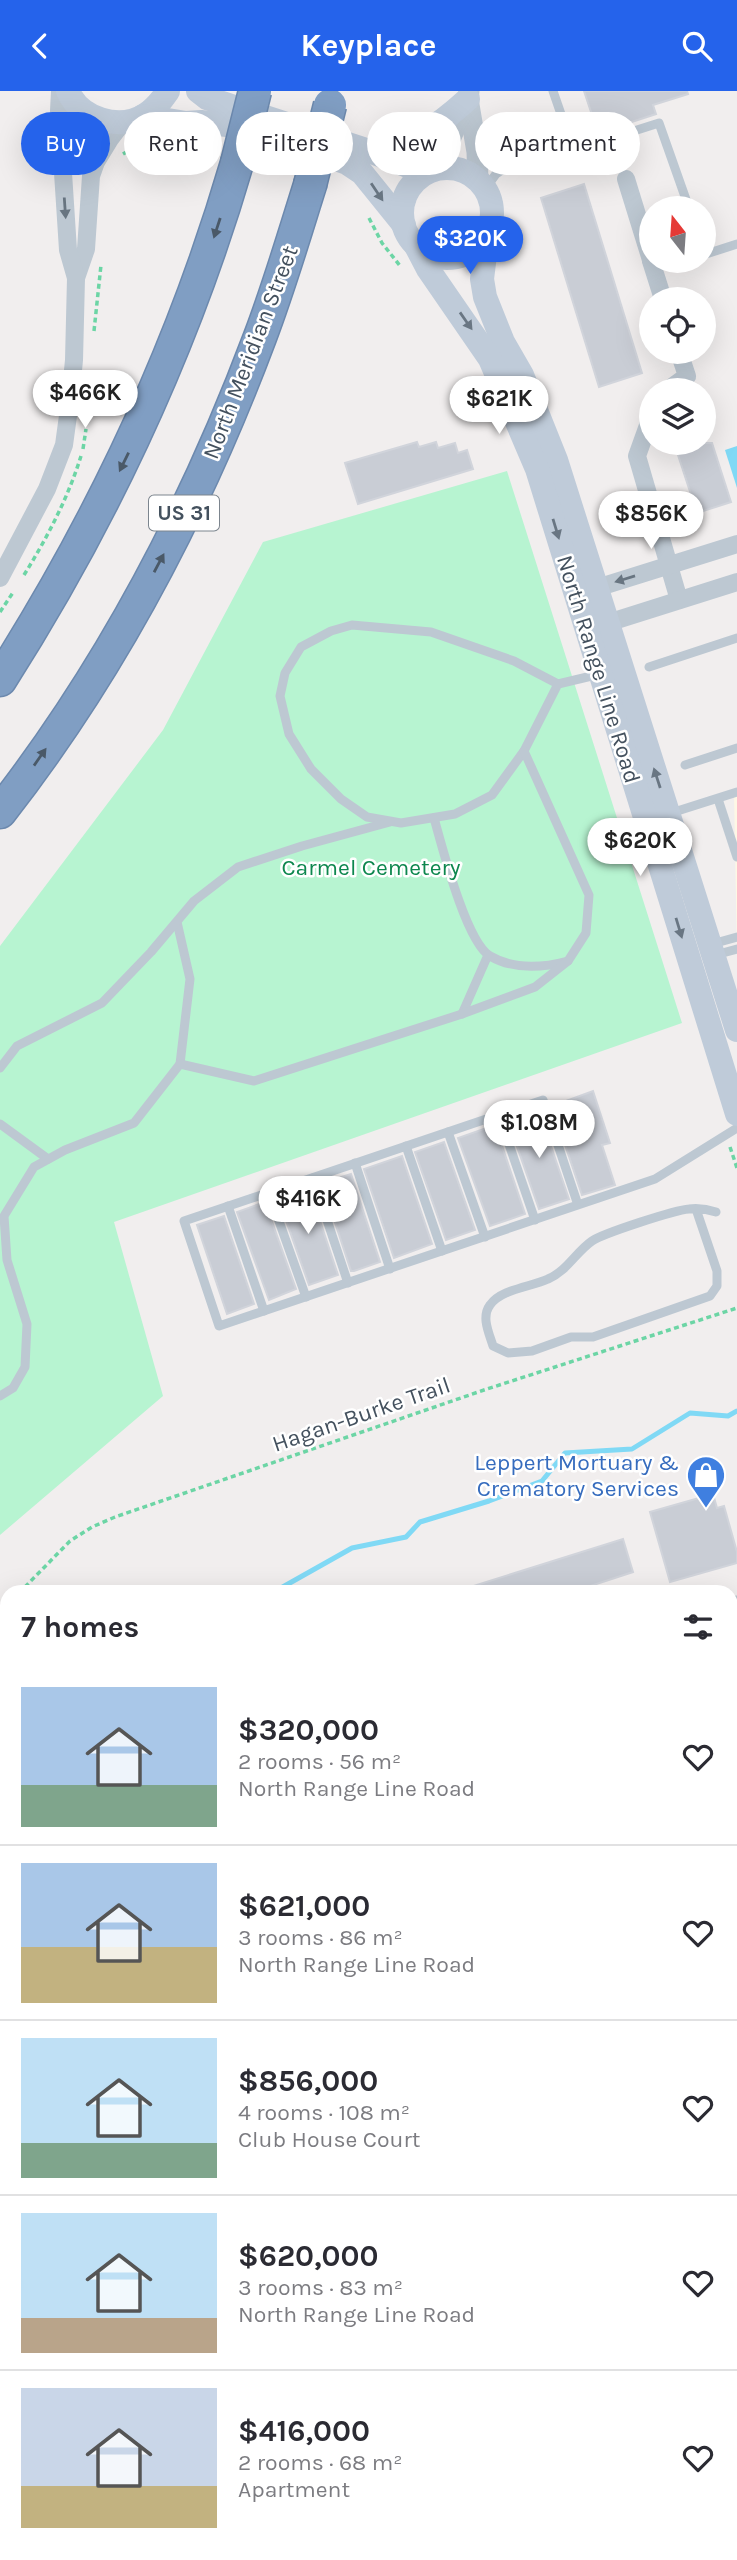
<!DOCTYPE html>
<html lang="en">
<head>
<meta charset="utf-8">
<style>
	:root { --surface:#fff; --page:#f7f7f7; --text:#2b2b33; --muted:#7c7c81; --line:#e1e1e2; --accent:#2563eb }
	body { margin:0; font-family:Karla,sans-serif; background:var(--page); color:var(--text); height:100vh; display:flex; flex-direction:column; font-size:26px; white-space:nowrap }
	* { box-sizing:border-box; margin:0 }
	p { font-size:23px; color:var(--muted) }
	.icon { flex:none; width:38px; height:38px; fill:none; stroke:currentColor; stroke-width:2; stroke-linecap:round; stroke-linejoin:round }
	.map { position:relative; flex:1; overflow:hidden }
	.sheet { position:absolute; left:0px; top:1494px; width:738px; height:975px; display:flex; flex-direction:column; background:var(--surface); border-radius:21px 21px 0 0; box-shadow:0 7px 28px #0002 }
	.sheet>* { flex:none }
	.top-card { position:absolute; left:21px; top:21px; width:696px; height:63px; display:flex; gap:14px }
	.needle { width:46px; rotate:343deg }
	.buttons { position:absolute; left:639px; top:105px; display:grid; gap:14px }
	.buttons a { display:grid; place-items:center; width:77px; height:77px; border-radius:50%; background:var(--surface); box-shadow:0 7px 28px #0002; font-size:35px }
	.price { position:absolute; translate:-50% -60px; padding:0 16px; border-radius:24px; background:#fff; color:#222; font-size:23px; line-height:46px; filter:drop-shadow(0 2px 4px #0008) }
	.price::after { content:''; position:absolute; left:50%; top:42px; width:21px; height:16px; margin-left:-10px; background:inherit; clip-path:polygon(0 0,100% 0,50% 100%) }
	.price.selected { background:var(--accent); color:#fff }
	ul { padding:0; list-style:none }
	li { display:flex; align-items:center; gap:21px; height:175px; padding:0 21px }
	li+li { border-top:2px solid var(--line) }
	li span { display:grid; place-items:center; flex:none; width:196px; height:140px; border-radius:0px; color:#555 }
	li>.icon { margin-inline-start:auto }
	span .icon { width:84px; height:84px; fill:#fffc; stroke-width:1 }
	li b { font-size:30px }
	h2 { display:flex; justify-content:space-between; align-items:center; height:84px; padding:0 21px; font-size:30px }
	.chip { padding:0 24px; border-radius:32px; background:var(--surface); box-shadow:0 7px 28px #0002; font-size:24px; line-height:63px }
	.chip.selected { background:var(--accent); color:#fff }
	header { display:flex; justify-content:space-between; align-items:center; height:91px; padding:0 21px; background:var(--accent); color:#fff; font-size:32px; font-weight:700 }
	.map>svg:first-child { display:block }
</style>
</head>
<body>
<header><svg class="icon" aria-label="back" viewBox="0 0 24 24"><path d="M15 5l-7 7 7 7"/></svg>Keyplace<svg class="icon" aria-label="search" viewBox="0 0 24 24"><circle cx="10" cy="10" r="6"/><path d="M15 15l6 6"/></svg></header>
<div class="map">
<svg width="737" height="2469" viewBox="0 0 737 2469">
	<rect width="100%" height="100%" fill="#f1eeee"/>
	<path fill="#fef7e5" d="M734,703h3v159z"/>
	<g fill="#b7f4d1">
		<path d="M507,380l175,552 -568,199 49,174 -163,139v-589l163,-216 100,-188z"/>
		<path d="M0,1633l7,7v487l-7,9z"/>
		<path d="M7,2293v169h264l-1,7h-270v-70l5,-5 1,-31 -6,-8v-61z"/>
		<path d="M446,2462h68l2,7h-68z"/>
	</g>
	<path fill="#80d9f5" d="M737,355v42l-12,-38z"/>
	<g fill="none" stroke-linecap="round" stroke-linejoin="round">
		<g stroke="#80d9f5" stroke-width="5">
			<path d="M272,1502l80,-45 54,-11 14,-15 69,-21 53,-20 23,-28 67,-4 58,-36 38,3 9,-5"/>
			<path d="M0,2459l7,-7"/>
		</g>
	</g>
	<g fill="#c9cdd5" stroke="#d1d4db" stroke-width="2">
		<path d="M584,0h103l1,3 -35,11 3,9 -58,19z"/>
		<path d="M584,93l58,189 -43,14 -58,-189z"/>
		<path d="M417,351l2,5 17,-5 2,6 17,-5 3,10 9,-3 6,19 -115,35 -13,-41z"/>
		<path d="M694,352h18l19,59 -34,11 -21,-64z"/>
		<path d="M593,1000l17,52 -8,2 13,40 -33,10 -30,-89z"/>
		<path d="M539,1020l30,88 -30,10 -31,-88z"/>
		<path d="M495,1034l30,89 -35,12 -32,-88z"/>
		<path d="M444,1051l31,88 -29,10 -31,-88z"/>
		<path d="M402,1065l30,88 -38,14 -30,-89z"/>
		<path d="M351,1083l29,88 -26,9h-3l-29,-88z"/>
		<path d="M309,1097l29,87 -29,10 -31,-87z"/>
		<path d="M265,1111l31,87 -27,11 -32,-88z"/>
		<path d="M224,1125l30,88 -27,10 -30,-89z"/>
		<path d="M713,1403l4,14 7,-2 13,46v11l-67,19 -20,-70z"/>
		<path d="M623,1448l10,33 -64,21h-105v-4z"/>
	</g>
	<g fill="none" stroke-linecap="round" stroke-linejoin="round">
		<g stroke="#6c89ae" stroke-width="35">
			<g id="motorway">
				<path d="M0,589c104,-163 183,-332 237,-517"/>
				<path d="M0,721c111,-142 197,-307 260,-475 19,-50 34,-101 50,-152"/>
			</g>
		</g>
		<g stroke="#6cd5a5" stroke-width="3.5" stroke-dasharray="5 3.5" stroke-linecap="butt">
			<path d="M123,63l23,-14"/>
			<path d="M369,127l13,25 19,24"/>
			<path d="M94,240l7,-66"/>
			<path d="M83,358l3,-20"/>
			<path d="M24,484c23,-37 44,-77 57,-119"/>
			<path d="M0,521l14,-21"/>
			<path d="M730,1056l7,21"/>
			<path d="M19,1502l51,-52 22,-14 23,-10 369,-127 253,-82"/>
			<path d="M0,1521l7,-7"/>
			<path d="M0,1594l7,8"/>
			<path d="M732,1982l5,4"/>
			<path d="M479,2462l2,7"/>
		</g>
		<g stroke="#bdc8d2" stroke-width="9">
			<path d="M553,0l18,52"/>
			<path d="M485,98l11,-15 22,-15 53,-16 22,1 66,-21 30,85"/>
			<path d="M704,157l2,6 31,-10"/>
			<path d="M649,576l88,-29"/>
			<path d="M558,593l-34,67 -32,44 -37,19 -54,9 -34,-6 -26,-18 -30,-30 -22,-35 -9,-38 5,-23 16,-26 30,-16 21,-6 79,7 83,29 44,23 42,-10"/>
			<path d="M685,674l52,-17"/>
			<path d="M718,708l19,58"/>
			<path d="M671,722l66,-21"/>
			<path d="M434,727c8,28 32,124 56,138 24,14 52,12 78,5l18,-28 3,-38 -65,-144"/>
			<path d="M177,831l13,57 -10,85"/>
			<path d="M712,853l25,-7"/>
			<path d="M715,864l22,-6"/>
			<path d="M462,923l26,-59"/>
			<path d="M0,977l17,-22 85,-43 49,-51 43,-51 44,-34 64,-21 88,-24"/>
			<path d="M499,1024l36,105"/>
			<path d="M0,1033l48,35"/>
			<path d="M448,1041l37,105"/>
			<path d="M406,1055l36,105"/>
			<path d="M355,1072l35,106"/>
			<path d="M313,1087l35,105"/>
			<path d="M269,1102l37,104"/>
			<path d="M578,1114l-35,-105 -359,121 35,105 436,-147 82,-51"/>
			<path d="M228,1115l36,105"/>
			<path d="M696,1118l21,62v15l-7,10 -117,41h-22l-39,14 -24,2 -15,-7c-4,-13 -12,-29 -3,-41 11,-16 41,-18 58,-26 19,-8 28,-27 44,-38 12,-8 83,-31 97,-32 9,-1 18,0 27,3"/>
			<path d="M0,1305l13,-8 12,-21 2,-43 -20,-64 -3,-44 30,-49 31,-17 69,-27 46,-59 74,17 208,-67 73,-27 33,-26"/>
			<path d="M732,1510l5,-1"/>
			<path d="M732,1649l5,18"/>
		</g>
		<g stroke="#bdc8d2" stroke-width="18">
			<path d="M626,88l25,81"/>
			<path d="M651,170l12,38"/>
			<path d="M76,187l10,-29 5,-73 5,-14 14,-23 13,-17"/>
			<path d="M668,299l19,-14 -8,-24"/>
			<path d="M651,326l-14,39 42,144"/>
			<path d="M0,487l47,-89 17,-44 6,-44 4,-41 2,-82 -8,-28 -9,-139 1,-20"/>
			<path d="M587,500l150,-47"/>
			<path d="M598,535l139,-44"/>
			<path d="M732,1687l5,-2"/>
			<path d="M732,1769l5,-1"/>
			<path d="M732,1870l5,10"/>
			<path d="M732,1911l5,-6"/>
			<path d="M732,2101l5,18"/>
			<path d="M732,2155l5,-2"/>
			<path d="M732,2395l5,-1"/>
			<path d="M345,2462l2,7"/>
			<path d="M670,2469l2,-7"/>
		</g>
		<g stroke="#bdc8d2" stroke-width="21">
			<path d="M469,0l-1,8 9,53 1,28"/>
			<path d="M437,78l30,-68"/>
			<path d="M732,2010l5,-2"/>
			<path d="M0,2242l7,-1"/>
		</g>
		<g stroke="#bfcbd9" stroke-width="24">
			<path d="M68,0c12,28 51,40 77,24 10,-6 16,-14 23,-24"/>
			<path d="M198,0l9,7 165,54 41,16 9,7"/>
			<path d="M143,25l43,7 15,-1 26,3 44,11 76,27 15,10 42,52"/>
			<path d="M372,61c44,-12 62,-22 96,-53"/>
			<circle cx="447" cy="122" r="45"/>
			<path d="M488,140l-6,48 3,18 18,45 19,33 34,85 181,570"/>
			<path d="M415,153l13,25 62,90 47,110 200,645"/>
		</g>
		<use href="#motorway" stroke="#809ec3" stroke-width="32"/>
		<g stroke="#6c89ae" stroke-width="35" stroke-linecap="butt">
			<g id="motorway-bridge">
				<path d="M237,72l18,-72"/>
				<path d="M310,94l20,-80"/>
			</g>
		</g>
		<use href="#motorway-bridge" stroke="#809ec3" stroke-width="32"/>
	</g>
	<defs><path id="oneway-solid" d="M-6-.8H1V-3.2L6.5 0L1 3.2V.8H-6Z" transform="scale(1.75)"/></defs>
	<g fill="#697683">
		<use href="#oneway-solid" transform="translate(377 101) rotate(56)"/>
		<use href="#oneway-solid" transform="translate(466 230) rotate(55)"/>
		<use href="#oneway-solid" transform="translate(556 438) rotate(73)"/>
		<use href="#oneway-solid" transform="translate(657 687) rotate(-108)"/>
		<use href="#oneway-solid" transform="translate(679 837) rotate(73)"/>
	</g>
	<g fill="#687581">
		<use href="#oneway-solid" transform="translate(65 117) rotate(86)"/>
		<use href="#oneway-solid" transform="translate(625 488) rotate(163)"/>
	</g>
	<g fill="#4a5968">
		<use href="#oneway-solid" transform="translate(217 137) rotate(108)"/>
		<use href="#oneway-solid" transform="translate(124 371) rotate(116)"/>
		<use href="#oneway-solid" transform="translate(159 472) rotate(-62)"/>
		<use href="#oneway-solid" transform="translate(40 666) rotate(-55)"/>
	</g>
	<defs>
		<g id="shop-pin" transform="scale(2.0125)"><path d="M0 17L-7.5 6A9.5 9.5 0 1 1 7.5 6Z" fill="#3f7fe0" stroke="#fff"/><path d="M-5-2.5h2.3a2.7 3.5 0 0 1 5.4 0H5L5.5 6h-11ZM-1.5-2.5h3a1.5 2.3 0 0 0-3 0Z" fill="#fff"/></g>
	</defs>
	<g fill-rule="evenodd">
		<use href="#shop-pin" x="706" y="1384"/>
	</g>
	<g text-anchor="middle" stroke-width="5" stroke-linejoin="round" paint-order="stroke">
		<rect fill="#fff" stroke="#7c858e" stroke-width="2" x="149" y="404.5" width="70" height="35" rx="5"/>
		<g font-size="21" font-weight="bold" fill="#44515e">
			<text x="184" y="429">US 31</text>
		</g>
		<g font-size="23" fill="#44515e" stroke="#fff">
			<text transform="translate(250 261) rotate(-69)" y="8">North Meridian Street</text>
			<text transform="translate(599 578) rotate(73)" y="8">North Range Line Road</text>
			<text transform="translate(361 1323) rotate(-19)" y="8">Hagan-Burke Trail</text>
		</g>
		<g font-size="23" fill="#0d874e" stroke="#fff">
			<text x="371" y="784">Carmel Cemetery</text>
		</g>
		<g font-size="23" fill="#366cbe" stroke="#fff" text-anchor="end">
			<text x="679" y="1379">Leppert Mortuary &amp;<tspan x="679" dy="26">Crematory Services</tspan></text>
		</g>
	</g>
</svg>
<div class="buttons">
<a><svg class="needle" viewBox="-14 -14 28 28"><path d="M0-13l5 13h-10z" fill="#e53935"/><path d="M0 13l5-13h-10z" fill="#7c7c81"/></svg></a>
<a><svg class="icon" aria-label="locate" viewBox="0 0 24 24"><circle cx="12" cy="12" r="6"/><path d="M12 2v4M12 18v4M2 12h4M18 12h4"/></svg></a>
<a><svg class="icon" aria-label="layers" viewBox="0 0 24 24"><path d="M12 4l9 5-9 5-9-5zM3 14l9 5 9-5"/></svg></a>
</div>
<b class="price selected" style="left:470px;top:185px">$320K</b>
<b class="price" style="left:85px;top:339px">$466K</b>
<b class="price" style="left:499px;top:345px">$621K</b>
<b class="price" style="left:651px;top:460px">$856K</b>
<b class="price" style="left:640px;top:787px">$620K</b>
<b class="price" style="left:539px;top:1069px">$1.08M</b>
<b class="price" style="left:308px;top:1145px">$416K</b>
<div class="top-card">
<a class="chip selected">Buy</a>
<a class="chip">Rent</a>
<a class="chip">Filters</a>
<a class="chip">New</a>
<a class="chip">Apartment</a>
</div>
<section class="sheet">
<h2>7 homes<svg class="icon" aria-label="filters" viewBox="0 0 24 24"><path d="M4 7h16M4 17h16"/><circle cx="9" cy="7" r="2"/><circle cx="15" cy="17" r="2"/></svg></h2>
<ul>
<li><span style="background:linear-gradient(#a9c7e8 70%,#7fa58c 0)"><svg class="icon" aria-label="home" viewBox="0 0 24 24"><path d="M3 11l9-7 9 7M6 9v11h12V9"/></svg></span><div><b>$320,000</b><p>2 rooms · 56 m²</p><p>North Range Line Road</p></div><svg class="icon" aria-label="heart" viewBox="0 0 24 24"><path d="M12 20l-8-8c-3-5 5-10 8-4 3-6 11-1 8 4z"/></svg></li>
<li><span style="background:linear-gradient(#a9c7e8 60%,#c2b280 0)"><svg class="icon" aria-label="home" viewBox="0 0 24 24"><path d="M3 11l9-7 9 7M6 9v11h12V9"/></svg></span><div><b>$621,000</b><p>3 rooms · 86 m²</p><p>North Range Line Road</p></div><svg class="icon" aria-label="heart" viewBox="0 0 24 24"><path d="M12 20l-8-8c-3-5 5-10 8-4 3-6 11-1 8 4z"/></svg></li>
<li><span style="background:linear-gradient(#bfe0f5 75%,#7fa58c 0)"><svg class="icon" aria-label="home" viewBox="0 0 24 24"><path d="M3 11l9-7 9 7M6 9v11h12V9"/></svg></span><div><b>$856,000</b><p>4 rooms · 108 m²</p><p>Club House Court</p></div><svg class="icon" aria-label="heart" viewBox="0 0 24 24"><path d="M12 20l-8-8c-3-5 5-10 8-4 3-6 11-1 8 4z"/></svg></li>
<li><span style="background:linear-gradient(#bfe0f5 75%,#b9a48a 0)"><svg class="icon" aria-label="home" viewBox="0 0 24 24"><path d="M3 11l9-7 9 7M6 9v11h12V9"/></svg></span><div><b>$620,000</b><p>3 rooms · 83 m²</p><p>North Range Line Road</p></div><svg class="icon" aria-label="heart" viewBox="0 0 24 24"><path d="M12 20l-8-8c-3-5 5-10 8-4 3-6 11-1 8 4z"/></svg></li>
<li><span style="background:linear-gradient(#c9d6e8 70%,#c2b280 0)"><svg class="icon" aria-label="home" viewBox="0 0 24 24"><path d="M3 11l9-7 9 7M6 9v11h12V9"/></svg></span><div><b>$416,000</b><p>2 rooms · 68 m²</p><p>Apartment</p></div><svg class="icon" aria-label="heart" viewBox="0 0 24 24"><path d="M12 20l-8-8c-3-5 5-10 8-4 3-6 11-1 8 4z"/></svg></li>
</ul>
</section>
</div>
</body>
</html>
